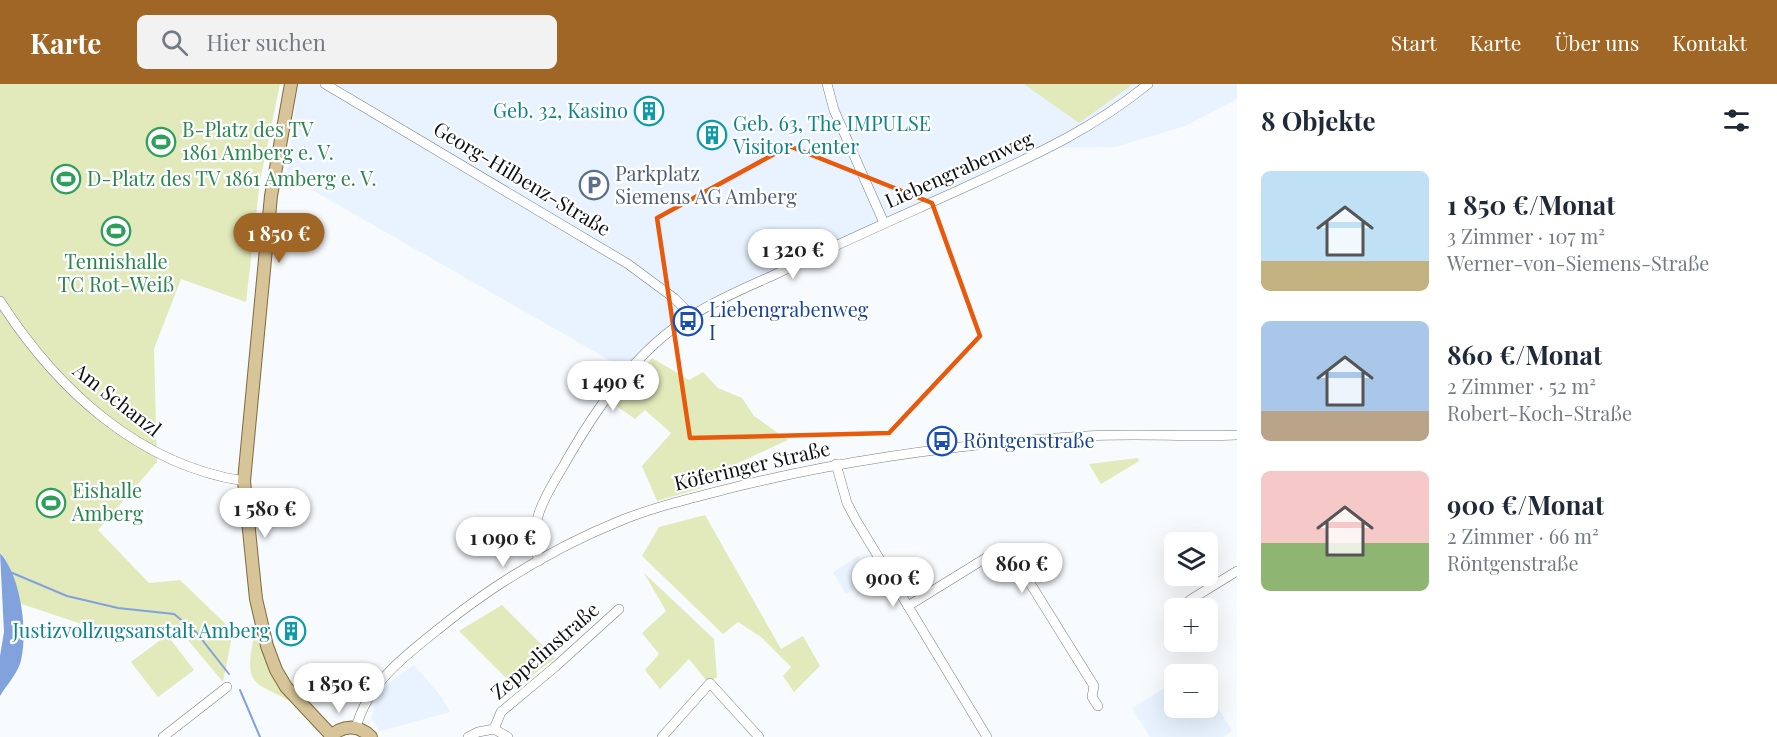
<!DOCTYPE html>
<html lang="de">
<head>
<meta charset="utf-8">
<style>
	:root { --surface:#fff; --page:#f2f2f3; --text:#1f2937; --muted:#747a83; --accent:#a06625 }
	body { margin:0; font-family:"Playfair Display",serif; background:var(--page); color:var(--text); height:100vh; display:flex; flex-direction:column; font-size:22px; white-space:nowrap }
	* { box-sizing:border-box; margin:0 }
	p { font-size:20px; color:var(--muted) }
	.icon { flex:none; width:33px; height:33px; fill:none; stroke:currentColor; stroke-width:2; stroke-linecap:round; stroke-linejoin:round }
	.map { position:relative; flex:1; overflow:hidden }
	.drawer { display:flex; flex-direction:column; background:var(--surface); width:540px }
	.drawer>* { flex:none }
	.fabs { position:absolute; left:1164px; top:448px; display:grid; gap:12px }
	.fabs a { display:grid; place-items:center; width:54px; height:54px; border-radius:9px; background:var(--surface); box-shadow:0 6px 24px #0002; font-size:30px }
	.price { position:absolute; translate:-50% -51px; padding:0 14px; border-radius:21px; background:#fff; color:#222; font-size:20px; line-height:39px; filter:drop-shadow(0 2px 3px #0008) }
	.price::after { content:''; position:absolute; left:50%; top:36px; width:18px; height:14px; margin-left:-9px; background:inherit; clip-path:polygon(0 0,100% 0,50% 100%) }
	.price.current { background:var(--accent); color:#fff }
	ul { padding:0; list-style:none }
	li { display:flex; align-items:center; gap:18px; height:150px; padding:0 24px }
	li span { display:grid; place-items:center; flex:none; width:168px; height:120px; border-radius:9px; color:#555 }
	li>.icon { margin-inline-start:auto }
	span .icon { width:72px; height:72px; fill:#fffc; stroke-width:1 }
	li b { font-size:26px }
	h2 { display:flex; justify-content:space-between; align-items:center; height:72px; padding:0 24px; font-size:26px }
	header { display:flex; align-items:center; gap:36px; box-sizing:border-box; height:84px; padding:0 30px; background:var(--accent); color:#fff }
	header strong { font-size:28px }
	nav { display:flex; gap:33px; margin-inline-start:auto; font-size:21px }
	.search { width:420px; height:54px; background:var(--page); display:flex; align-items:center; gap:15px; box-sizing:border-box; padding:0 21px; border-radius:9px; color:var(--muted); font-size:22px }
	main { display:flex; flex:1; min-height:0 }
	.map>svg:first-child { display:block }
</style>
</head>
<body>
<header>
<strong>Karte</strong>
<div class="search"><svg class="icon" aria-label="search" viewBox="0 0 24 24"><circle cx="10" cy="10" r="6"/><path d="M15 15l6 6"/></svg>Hier suchen</div>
<nav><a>Start</a><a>Karte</a><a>Über uns</a><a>Kontakt</a></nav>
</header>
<main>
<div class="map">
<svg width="1237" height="653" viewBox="0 0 1237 653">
	<rect width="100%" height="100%" fill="#f7fbfe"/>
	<g fill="#e8f3ff">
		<path d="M298,0h939v15l-52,27 -69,21 -73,1 -353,163 -65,58 -339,-194z"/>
		<path d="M858,472l14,22 -26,16 -13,-22z"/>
		<path d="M414,581l26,30 10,17 -70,19 -9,-13 8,-23 12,-14z"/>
		<path d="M1174,598v26h34v-17l24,40 -9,6h-73l-18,-29z"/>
	</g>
	<g fill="#e2e9bb">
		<path d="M0,0h280l-20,97 -14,121 -65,-23 -27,70 3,113 -59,68 51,53 31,-3 53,51 -10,51 -45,-54 -64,7 -98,-33c-1,-19 -3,-35 -16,-50z"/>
		<path d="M1024,0h109l-54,39z"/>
		<path d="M652,274l37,22 14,-8 15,16 24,10 12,18 34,24 -85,39 -1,9 -45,13 -15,-35 29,-33 -26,-23 -10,9 -21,-15z"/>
		<path d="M1138,374l1,3 -38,23 -12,-20z"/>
		<path d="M705,431l76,134 22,-13 17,30 -26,26 -11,-16 8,-9 -30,-30 -23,-15 -15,12 -81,-78 17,-29z"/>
		<path d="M644,489l70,66 3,39 -11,2 -17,-21 -29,30 -15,-19 14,-16 -17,-21 24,-22z"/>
		<path d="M502,521l53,53 -39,30 -57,-57z"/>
		<path d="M254,539c8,28 20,57 39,80 -37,-22 -49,-14 -40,-62 1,-6 0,-13 1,-18z"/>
		<path d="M167,551l27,35 -36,27 -27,-35z"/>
	</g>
	<path fill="#82a2dd" d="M0,469c21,22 29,83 20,111 -4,11 -14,22 -20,32v-40l4,-24z"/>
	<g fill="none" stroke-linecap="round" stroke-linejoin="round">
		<g stroke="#82a2dd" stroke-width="2">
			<path d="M10,488l57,24 51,12 56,6 22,18 33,42"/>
			<path d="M240,606l20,47"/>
		</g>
		<g stroke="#777e86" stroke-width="10">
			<g id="minor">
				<path d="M325,0l303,180 46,34 18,18"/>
				<path d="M827,0l7,26 50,113"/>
				<path d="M0,217c56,87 138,164 244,180"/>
				<path d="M836,380l11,39 9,17 131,217"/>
				<path d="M539,477c-12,-39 6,-64 25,-96 32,-57 72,-115 129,-150 25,-16 54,-28 81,-40 61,-30 123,-57 185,-85 67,-31 132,-59 189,-106"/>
				<path d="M1190,516l47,-29"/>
				<path d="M908,522l89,-55 10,1 13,15 74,119 -2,11 6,9"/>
				<path d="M356,644c12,-47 54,-76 90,-105 53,-42 114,-78 176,-103 38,-15 78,-24 117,-34 115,-28 229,-43 347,-50 50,-3 101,1 151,-1"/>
				<path d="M494,645l14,8"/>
				<path d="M163,653l64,-50"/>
				<path d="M468,653l10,-5 16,-3 7,-17 54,-45 64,-58"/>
				<path d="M662,653l48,-54 49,54"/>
			</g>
		</g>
		<g stroke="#7f6c3d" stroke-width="14">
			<g id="major">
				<path d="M291,0l-20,112 -27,285 12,118 11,47 9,24 10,17 45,48"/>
				<path d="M330,653c12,-12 28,-13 41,0"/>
			</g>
		</g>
		<use href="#minor" stroke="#fff" stroke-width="9"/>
		<use href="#major" stroke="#d7c498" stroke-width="12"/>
	</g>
	<path fill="none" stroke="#e8590c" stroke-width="4.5" stroke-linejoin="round" d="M789,62l143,57 48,133 -91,97 -199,5 -33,-220z"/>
	<defs>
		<g id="building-ring" transform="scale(1.5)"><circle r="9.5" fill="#fff" stroke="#0f9aa8" stroke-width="1.5"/><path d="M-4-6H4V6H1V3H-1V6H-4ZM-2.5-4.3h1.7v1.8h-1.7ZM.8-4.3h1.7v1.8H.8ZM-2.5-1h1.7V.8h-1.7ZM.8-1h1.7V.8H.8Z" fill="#0f9aa8"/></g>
		<g id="stadium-ring" transform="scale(1.5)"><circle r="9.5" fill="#fff" stroke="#2e9e5b" stroke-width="1.5"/><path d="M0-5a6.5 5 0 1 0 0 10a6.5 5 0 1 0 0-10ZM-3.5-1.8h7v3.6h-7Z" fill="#2e9e5b"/></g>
		<g id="parking-ring" transform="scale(1.5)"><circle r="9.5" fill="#fff" stroke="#5c6f8a" stroke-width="1.5"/><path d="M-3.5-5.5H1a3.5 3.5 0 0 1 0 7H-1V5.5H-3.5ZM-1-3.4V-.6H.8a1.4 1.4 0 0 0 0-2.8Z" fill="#5c6f8a"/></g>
		<g id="bus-ring" transform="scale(1.5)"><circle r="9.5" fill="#fff" stroke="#1a4fb4" stroke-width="1.5"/><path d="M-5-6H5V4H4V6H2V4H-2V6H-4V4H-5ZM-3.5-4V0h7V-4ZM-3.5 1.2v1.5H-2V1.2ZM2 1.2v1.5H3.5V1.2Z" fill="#1a4fb4"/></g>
	</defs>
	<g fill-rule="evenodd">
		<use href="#building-ring" x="649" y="27"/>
		<use href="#building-ring" x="712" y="51"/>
		<use href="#stadium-ring" x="161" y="58"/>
		<use href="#stadium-ring" x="66" y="95"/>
		<use href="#parking-ring" x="594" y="101"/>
		<use href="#stadium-ring" x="116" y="147"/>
		<use href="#bus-ring" x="688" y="237"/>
		<use href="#bus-ring" x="942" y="357"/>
		<use href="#stadium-ring" x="51" y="419"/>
		<use href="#building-ring" x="291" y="547"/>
	</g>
	<g text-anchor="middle" stroke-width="4.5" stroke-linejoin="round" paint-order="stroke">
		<g font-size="20" fill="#0d838f" stroke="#fff" text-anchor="end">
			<text x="628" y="34">Geb. 32, Kasino</text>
			<text x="733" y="47" text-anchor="start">Geb. 63, The IMPULSE<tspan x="733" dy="23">Visitor Center</tspan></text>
			<text x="270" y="554">Justizvollzugsanstalt Amberg</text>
		</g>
		<g font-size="20" fill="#27864d" stroke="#fff" text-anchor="start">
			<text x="182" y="53">B-Platz des TV<tspan x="182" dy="23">1861 Amberg e. V.</tspan></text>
			<text x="87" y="102">D-Platz des TV 1861 Amberg e. V.</text>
			<text x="116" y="185" text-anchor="middle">Tennishalle<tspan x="116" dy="23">TC Rot-Weiß</tspan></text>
			<text x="72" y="414">Eishalle<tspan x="72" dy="23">Amberg</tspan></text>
		</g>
		<g font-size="20" fill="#0d1013" stroke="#fff">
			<text transform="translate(959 86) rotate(-24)" y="7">Liebengrabenweg</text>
			<text transform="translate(522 95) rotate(31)" y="7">Georg-Hilbenz-Straße</text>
			<text transform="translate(117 316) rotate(38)" y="7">Am Schanzl</text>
			<text transform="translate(752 382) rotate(-13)" y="7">Köferinger Straße</text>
			<text transform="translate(545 567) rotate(-41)" y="7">Zeppelinstraße</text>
		</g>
		<g font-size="20" fill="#4e5e75" stroke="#fff" text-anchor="start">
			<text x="615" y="97">Parkplatz<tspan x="615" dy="23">Siemens AG Amberg</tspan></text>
		</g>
		<g font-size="20" fill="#164399" stroke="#fff" text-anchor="start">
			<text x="709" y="233">Liebengrabenweg<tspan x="709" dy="23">I</tspan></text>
			<text x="963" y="364">Röntgenstraße</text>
		</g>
	</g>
</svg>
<div class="fabs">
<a><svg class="icon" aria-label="layers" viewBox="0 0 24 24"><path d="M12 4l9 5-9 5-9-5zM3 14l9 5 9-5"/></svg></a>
<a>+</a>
<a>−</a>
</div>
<b class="price current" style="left:279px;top:180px">1 850 €</b>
<b class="price" style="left:793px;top:196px">1 320 €</b>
<b class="price" style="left:613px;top:328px">1 490 €</b>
<b class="price" style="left:265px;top:455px">1 580 €</b>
<b class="price" style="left:503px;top:484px">1 090 €</b>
<b class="price" style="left:1022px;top:510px">860 €</b>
<b class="price" style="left:893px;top:524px">900 €</b>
<b class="price" style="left:339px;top:630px">1 850 €</b>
</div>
<section class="drawer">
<h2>8 Objekte<svg class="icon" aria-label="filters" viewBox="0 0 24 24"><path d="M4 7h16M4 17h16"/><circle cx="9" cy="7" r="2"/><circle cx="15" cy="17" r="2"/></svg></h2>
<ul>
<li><span style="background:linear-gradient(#bfe0f5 75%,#c2b280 0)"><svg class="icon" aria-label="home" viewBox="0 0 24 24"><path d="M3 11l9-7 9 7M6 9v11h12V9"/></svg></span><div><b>1 850 €/Monat</b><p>3 Zimmer · 107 m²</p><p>Werner-von-Siemens-Straße</p></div></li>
<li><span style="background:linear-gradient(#a9c7e8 75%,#b9a48a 0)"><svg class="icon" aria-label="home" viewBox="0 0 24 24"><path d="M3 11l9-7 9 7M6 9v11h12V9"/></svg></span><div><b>860 €/Monat</b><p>2 Zimmer · 52 m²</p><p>Robert-Koch-Straße</p></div></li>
<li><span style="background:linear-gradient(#f6c9c9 60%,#8fb573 0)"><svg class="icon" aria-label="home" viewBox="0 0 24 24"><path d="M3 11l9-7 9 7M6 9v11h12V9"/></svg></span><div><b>900 €/Monat</b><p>2 Zimmer · 66 m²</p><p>Röntgenstraße</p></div></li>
</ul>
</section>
</main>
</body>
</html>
